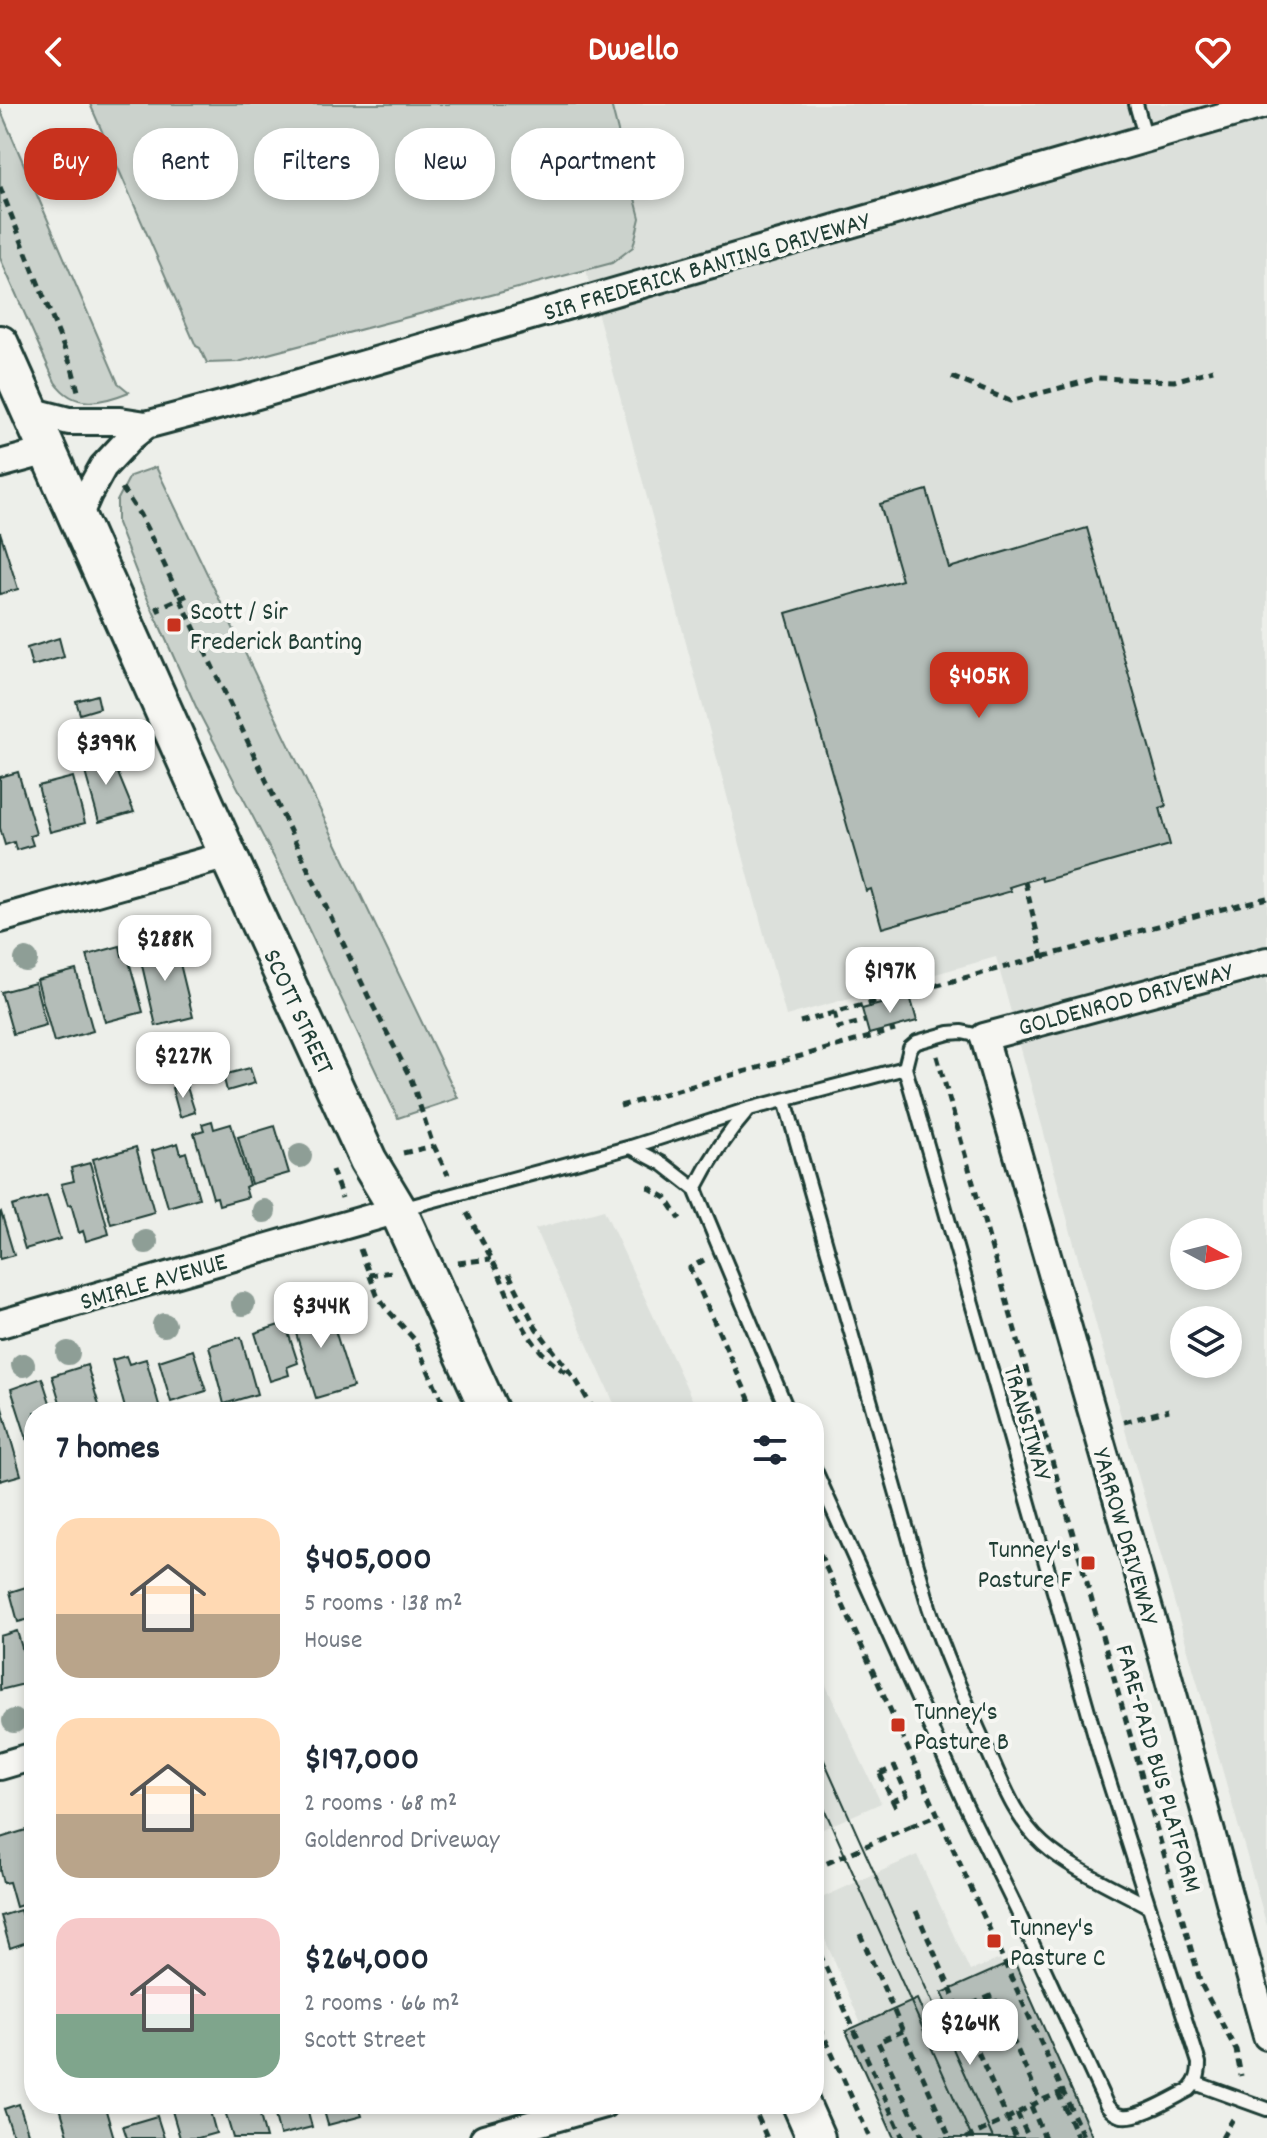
<!DOCTYPE html>
<html lang="en">
<head>
<meta charset="utf-8">
<style>
	:root { --surface:#fff; --page:#f6f6f7; --text:#1f2937; --muted:#747a83; --accent:#c8321e }
	body { margin:0; font-family:Dekko,sans-serif; background:var(--page); color:var(--text); height:100vh; display:flex; flex-direction:column; font-size:30px; white-space:nowrap }
	* { box-sizing:border-box; margin:0 }
	p { font-size:26px; color:var(--muted) }
	.icon { flex:none; width:44px; height:44px; fill:none; stroke:currentColor; stroke-width:2; stroke-linecap:round; stroke-linejoin:round }
	.map { position:relative; flex:1; overflow:hidden }
	.panel { position:absolute; left:24px; top:1298px; width:800px; height:712px; display:flex; flex-direction:column; background:var(--surface); border-radius:32px; box-shadow:0 4px 12px #0003 }
	.panel>* { flex:none }
	.banner { position:absolute; left:24px; top:24px; width:800px; height:72px; display:flex; gap:16px }
	.needle { width:52px; rotate:97deg }
	.tools { position:absolute; left:1170px; top:1114px; display:grid; gap:16px }
	.tools a { display:grid; place-items:center; width:72px; height:72px; border-radius:50%; background:var(--surface); box-shadow:0 4px 12px #0003; font-size:40px }
	.price { position:absolute; translate:-50% -68px; padding:0 18px; border-radius:16px; background:#fff; color:#222; font-size:26px; line-height:52px; filter:drop-shadow(0 2px 4px #0008) }
	.price::after { content:''; position:absolute; left:50%; top:48px; width:24px; height:18px; margin-left:-12px; background:inherit; clip-path:polygon(0 0,100% 0,50% 100%) }
	.price.selected { background:var(--accent); color:#fff }
	ul { padding:0; list-style:none }
	li { display:flex; align-items:center; gap:24px; height:200px; padding:0 32px }
	li span { display:grid; place-items:center; flex:none; width:224px; height:160px; border-radius:24px; color:#555 }
	li>.icon { margin-inline-start:auto }
	span .icon { width:96px; height:96px; fill:#fffc; stroke-width:1 }
	li b { font-size:34px }
	h2 { display:flex; justify-content:space-between; align-items:center; height:96px; padding:0 32px; font-size:34px }
	.pill { padding:0 28px; border-radius:32px; background:var(--surface); box-shadow:0 4px 12px #0003; font-size:28px; line-height:72px }
	.pill.selected { background:var(--accent); color:#fff }
	header { display:flex; justify-content:space-between; align-items:center; height:104px; padding:0 32px; background:var(--accent); color:#fff; font-size:36px; font-weight:700 }
	.map>svg:first-child { display:block }
</style>
</head>
<body>
<header><svg class="icon" aria-label="back" viewBox="0 0 24 24"><path d="M15 5l-7 7 7 7"/></svg>Dwello<svg class="icon" aria-label="heart" viewBox="0 0 24 24"><path d="M12 20l-8-8c-3-5 5-10 8-4 3-6 11-1 8 4z"/></svg></header>
<div class="map">
<svg width="1267" height="2034" viewBox="0 0 1267 2034">
	<rect width="100%" height="100%" fill="#edefea"/>
	<filter id="ink" filterUnits="userSpaceOnUse"><feTurbulence type="fractalNoise" baseFrequency=".0125" numOctaves="2"/><feDisplacementMap in="SourceGraphic" scale="16" xChannelSelector="R" yChannelSelector="G"/><feConvolveMatrix kernelMatrix="1 2 1 2 8 2 1 2 1" color-interpolation-filters="sRGB"/></filter>
	<g filter="url(#ink)">
		<g fill="#dce0db" fill-rule="evenodd">
			<path d="M90,0h1177v1822l-146,-510 -125,-459 -210,59 -200,-746zM1184,1128h44v44h-44zM1184,1216h44v44h-44z"/>
			<path d="M604,1106l94,202h-80l-83,-183z"/>
			<path d="M814,1556l67,143 -67,30z"/>
			<path d="M917,1751l53,116 30,-12 74,179h-182l-46,-107 15,-7 -43,-101 -1,-23z"/>
		</g>
		<g fill="#cbd2cc" stroke="#758880" stroke-width="2">
			<path d="M90,0h521l29,114 -7,29 -21,16 -374,99 -31,1 -7,-15 -4,-2z"/>
			<path d="M0,5l118,274 11,9c-27,11 -55,18 -74,-10l-55,-124z"/>
			<path d="M156,363l302,631 -60,20 -117,-247 -84,-162 -56,-125 -24,-61v-22l13,-25z"/>
		</g>
		<g fill="#b4bdb8" stroke="#1f3d34" stroke-width="2">
			<path d="M927,386l22,78 138,-40 79,278 -6,2 10,37 -128,36 -1,-4 -32,10 2,4 -129,37 -11,-39 -5,2 -80,-278 116,-33 -22,-76z"/>
			<path d="M0,428l18,57 -18,5z"/>
			<path d="M59,534l5,19 -32,9 -5,-18z"/>
			<path d="M97,591l3,13 -20,6 -4,-13z"/>
			<path d="M108,645l26,63 -35,10 -18,-64z"/>
			<path d="M18,668l18,62 -6,2 3,9 -17,5 -2,-8 -9,3 -5,-17v-51z"/>
			<path d="M73,673l12,46 -35,9 -12,-46z"/>
			<path d="M174,835l19,78 -37,9 -18,-78z"/>
			<path d="M120,842l2,10 5,-2 16,58 -38,10 -18,-67z"/>
			<path d="M76,866l17,61 -39,11 -17,-62z"/>
			<path d="M35,879l11,42 -33,9 -12,-42z"/>
			<path d="M910,892l7,25 -48,13 -7,-25z"/>
			<path d="M250,964l5,15 -28,8 -4,-16z"/>
			<path d="M186,980l9,28 -15,5 -8,-29z"/>
			<path d="M212,1017l2,8 17,-5 18,61 -4,2 3,10 -29,8 -2,-8 -4,1 -19,-65 10,-3 -2,-6z"/>
			<path d="M275,1022l14,47 -38,11 -13,-47z"/>
			<path d="M178,1039l3,11 5,-2 13,46 -31,9 -16,-56z"/>
			<path d="M136,1043l18,65 -43,12 -18,-65z"/>
			<path d="M90,1059l19,71 -23,7 -3,-10 -4,2 -8,-29 -3,1 -7,-21 13,-3 -3,-13z"/>
			<path d="M47,1092l13,43 -35,10 -13,-43z"/>
			<path d="M1,1108l13,43 -14,4v-46z"/>
			<path d="M326,1198l27,85 -37,11 -26,-84z"/>
			<path d="M285,1219l13,40 -11,4 2,8 -19,6 -15,-48z"/>
			<path d="M241,1233l16,57 -33,10 -15,-58z"/>
			<path d="M193,1246l13,41 -35,11 -12,-41z"/>
			<path d="M126,1252l3,8 17,-5 15,53h-35l-14,-52z"/>
			<path d="M87,1261l14,47h-38l-11,-36z"/>
			<path d="M42,1274l11,34h-19v49l-23,-72z"/>
			<path d="M0,1297l21,74 -21,6z"/>
			<path d="M26,1483l8,31 -16,4 -8,-30z"/>
			<path d="M17,1527l15,51 -32,8v-54z"/>
			<path d="M26,1726l8,27v17l-2,1 2,7v19l-18,6 -7,-25 -6,1 -3,-12v-33z"/>
			<path d="M20,1806l10,31 -20,7 -9,-32z"/>
			<path d="M1014,1857l79,177h-199l-48,-107 71,-32 15,34 24,-11 -14,-29z"/>
			<path d="M19,2000l9,29 -14,5 -10,-29z"/>
			<path d="M59,2000h45l10,34h-45z"/>
			<path d="M170,2000h38l8,29 -18,5h-18z"/>
			<path d="M223,2000h34l9,34h-33z"/>
			<path d="M272,2000h34l6,23 -32,8z"/>
			<path d="M322,2000h36l4,12 -34,9z"/>
			<path d="M157,2012l7,22h-37l-4,-12z"/>
		</g>
		<g fill="none" stroke-linecap="round" stroke-linejoin="round">
			<g stroke="#1f3d34" stroke-width="18">
				<g id="service">
					<path d="M1136,0l10,35"/>
					<path d="M905,964l5,-20 7,-6 32,-9 13,-1 22,5"/>
					<path d="M785,996l144,507c16,49 37,95 58,142 15,33 28,70 56,95 25,23 74,45 105,62"/>
					<path d="M631,1043l32,17 32,25 93,223"/>
					<path d="M695,1085c15,-30 32,-55 54,-80"/>
					<path d="M401,1105l230,-62 118,-38 156,-41 195,685 99,310c0,12 -2,19 -10,27 -16,8 -50,29 -67,26 -7,-1 -11,-5 -15,-10l-91,-198 -50,-102 -152,-338"/>
					<path d="M1195,1979l72,26"/>
				</g>
			</g>
			<g stroke="#1f3d34" stroke-width="32">
				<g id="minor">
					<path d="M30,307l39,10h51l26,4"/>
					<path d="M0,360l48,-13"/>
					<path d="M77,415l11,-25 15,-27 28,-30 15,-12 94,-25 1026,-296"/>
					<path d="M0,815l228,-64"/>
					<path d="M1267,857l-283,76 179,621 104,378"/>
					<path d="M0,1220l398,-114"/>
					<path d="M0,1662l34,-10"/>
					<path d="M484,2034l120,-34"/>
				</g>
			</g>
			<g stroke="#1f3d34" stroke-width="42">
				<g id="secondary">
					<path d="M0,240l228,511 140,305 30,50 92,202"/>
					<path d="M801,2000l15,34"/>
				</g>
			</g>
			<g stroke="#1f3d34" stroke-width="5" stroke-dasharray="8 6" stroke-linecap="butt">
				<path d="M0,83l72,181 6,23"/>
				<path d="M952,273l58,24 88,-23 76,3 39,-11"/>
				<path d="M122,384l18,27 14,28 215,455 42,81 21,63 16,33"/>
				<path d="M160,508l-2,-4 32,-14"/>
				<path d="M1025,778l18,76"/>
				<path d="M834,908l4,16 27,-7"/>
				<path d="M800,918l406,-109 61,-15"/>
				<path d="M937,952l264,928 35,66 5,26"/>
				<path d="M620,1002l275,-76"/>
				<path d="M403,1049l31,-7"/>
				<path d="M332,1066l10,28"/>
				<path d="M648,1083l18,11 14,21"/>
				<path d="M467,1109c11,20 22,40 32,61 16,38 32,79 70,100"/>
				<path d="M360,1145l17,46 8,12 29,32 33,73"/>
				<path d="M704,1156l-14,8 65,144"/>
				<path d="M458,1159l33,-4"/>
				<path d="M509,1170l27,54 40,52 19,32"/>
				<path d="M369,1171l23,-3"/>
				<path d="M1124,1318l45,-12"/>
				<path d="M814,1437l270,597"/>
				<path d="M880,1670l15,-7 12,28 -16,7"/>
				<path d="M911,1722l27,-11"/>
				<path d="M916,1807l100,227"/>
				<path d="M860,1830l90,204"/>
				<path d="M814,1837l89,197"/>
				<path d="M959,1906l34,-15 47,106"/>
				<path d="M814,1910l56,124"/>
				<path d="M903,1927l-25,11 45,96"/>
				<path d="M1058,1989l20,45"/>
				<path d="M752,2000l15,34"/>
				<path d="M1031,2002l14,32"/>
				<path d="M1017,2009l12,25"/>
				<path d="M1006,2015l34,-18 31,-13"/>
				<path d="M1222,2034l12,-21"/>
			</g>
			<use href="#service" stroke="#f6f6f2" stroke-width="12"/>
			<use href="#minor" stroke="#f6f6f2" stroke-width="26"/>
			<use href="#secondary" stroke="#f6f6f2" stroke-width="36"/>
			<g stroke="#1f3d34" stroke-width="2">
				<path d="M814,1634l179,400"/>
				<path d="M814,1682l158,352"/>
			</g>
			<g stroke="#1f3d34" stroke-width="5" stroke-dasharray="8 6" stroke-linecap="butt">
				<path d="M880,1670l17,36"/>
				<path d="M814,1765l97,-43"/>
				<path d="M966,2034l39,-18"/>
			</g>
		</g>
		<g fill="#8e9e96">
			<circle cx="26" cy="856" r="12"/>
			<circle cx="300" cy="1052" r="12"/>
			<circle cx="264" cy="1107" r="12"/>
			<circle cx="146" cy="1138" r="12"/>
			<circle cx="243" cy="1200" r="12"/>
			<circle cx="164" cy="1221" r="12"/>
			<circle cx="68" cy="1249" r="12"/>
			<circle cx="23" cy="1261" r="12"/>
			<circle cx="14" cy="1617" r="12"/>
		</g>
	</g>
	<g fill="#c8321e" stroke="#f6f6f2" stroke-width="3">
		<rect x="166" y="513" width="16" height="16" rx="4"/>
		<rect x="1080" y="1451" width="16" height="16" rx="4"/>
		<rect x="890" y="1613" width="16" height="16" rx="4"/>
		<rect x="986" y="1829" width="16" height="16" rx="4"/>
	</g>
	<g text-anchor="middle" stroke-width="8" stroke-linejoin="round" paint-order="stroke">
		<g font-size="26" fill="#1f3d34" stroke="#f6f6f2">
			<text transform="translate(706 161) rotate(-16)" y="9">SIR FREDERICK BANTING DRIVEWAY</text>
			<text transform="translate(1125 894) rotate(-15)" y="9">GOLDENROD DRIVEWAY</text>
			<text transform="translate(300 907) rotate(65)" y="9">SCOTT STREET</text>
			<text transform="translate(153 1176) rotate(-16)" y="9">SMIRLE AVENUE</text>
			<text transform="translate(1029 1318) rotate(74)" y="9">TRANSITWAY</text>
			<text transform="translate(1127 1432) rotate(74)" y="9">YARROW DRIVEWAY</text>
			<text transform="translate(1160 1664) rotate(74)" y="9">FARE-PAID BUS PLATFORM</text>
		</g>
		<g font-size="26" fill="#1f3d34" stroke="#f6f6f2" text-anchor="start">
			<text x="190" y="515">Scott / Sir<tspan x="190" dy="30">Frederick Banting</tspan></text>
			<text x="1072" y="1453" text-anchor="end">Tunney's<tspan x="1072" dy="30">Pasture F</tspan></text>
			<text x="914" y="1615">Tunney's<tspan x="914" dy="30">Pasture B</tspan></text>
			<text x="1010" y="1831">Tunney's<tspan x="1010" dy="30">Pasture C</tspan></text>
		</g>
	</g>
</svg>
<div class="tools">
<a><svg class="needle" viewBox="-14 -14 28 28"><path d="M0-13l5 13h-10z" fill="#e53935"/><path d="M0 13l5-13h-10z" fill="#747a83"/></svg></a>
<a><svg class="icon" aria-label="layers" viewBox="0 0 24 24"><path d="M12 4l9 5-9 5-9-5zM3 14l9 5 9-5"/></svg></a>
</div>
<b class="price selected" style="left:979px;top:616px">$405K</b>
<b class="price" style="left:106px;top:683px">$399K</b>
<b class="price" style="left:165px;top:879px">$288K</b>
<b class="price" style="left:890px;top:911px">$197K</b>
<b class="price" style="left:183px;top:996px">$227K</b>
<b class="price" style="left:321px;top:1246px">$344K</b>
<b class="price" style="left:970px;top:1963px">$264K</b>
<div class="banner">
<a class="pill selected">Buy</a>
<a class="pill">Rent</a>
<a class="pill">Filters</a>
<a class="pill">New</a>
<a class="pill">Apartment</a>
</div>
<section class="panel">
<h2>7 homes<svg class="icon" aria-label="filters" viewBox="0 0 24 24"><path d="M4 7h16M4 17h16"/><circle cx="9" cy="7" r="2"/><circle cx="15" cy="17" r="2"/></svg></h2>
<ul>
<li><span style="background:linear-gradient(#ffd9b3 60%,#b9a48a 0)"><svg class="icon" aria-label="home" viewBox="0 0 24 24"><path d="M3 11l9-7 9 7M6 9v11h12V9"/></svg></span><div><b>$405,000</b><p>5 rooms · 138 m²</p><p>House</p></div></li>
<li><span style="background:linear-gradient(#ffd9b3 60%,#b9a48a 0)"><svg class="icon" aria-label="home" viewBox="0 0 24 24"><path d="M3 11l9-7 9 7M6 9v11h12V9"/></svg></span><div><b>$197,000</b><p>2 rooms · 68 m²</p><p>Goldenrod Driveway</p></div></li>
<li><span style="background:linear-gradient(#f6c9c9 60%,#7fa58c 0)"><svg class="icon" aria-label="home" viewBox="0 0 24 24"><path d="M3 11l9-7 9 7M6 9v11h12V9"/></svg></span><div><b>$264,000</b><p>2 rooms · 66 m²</p><p>Scott Street</p></div></li>
</ul>
</section>
</div>
</body>
</html>
